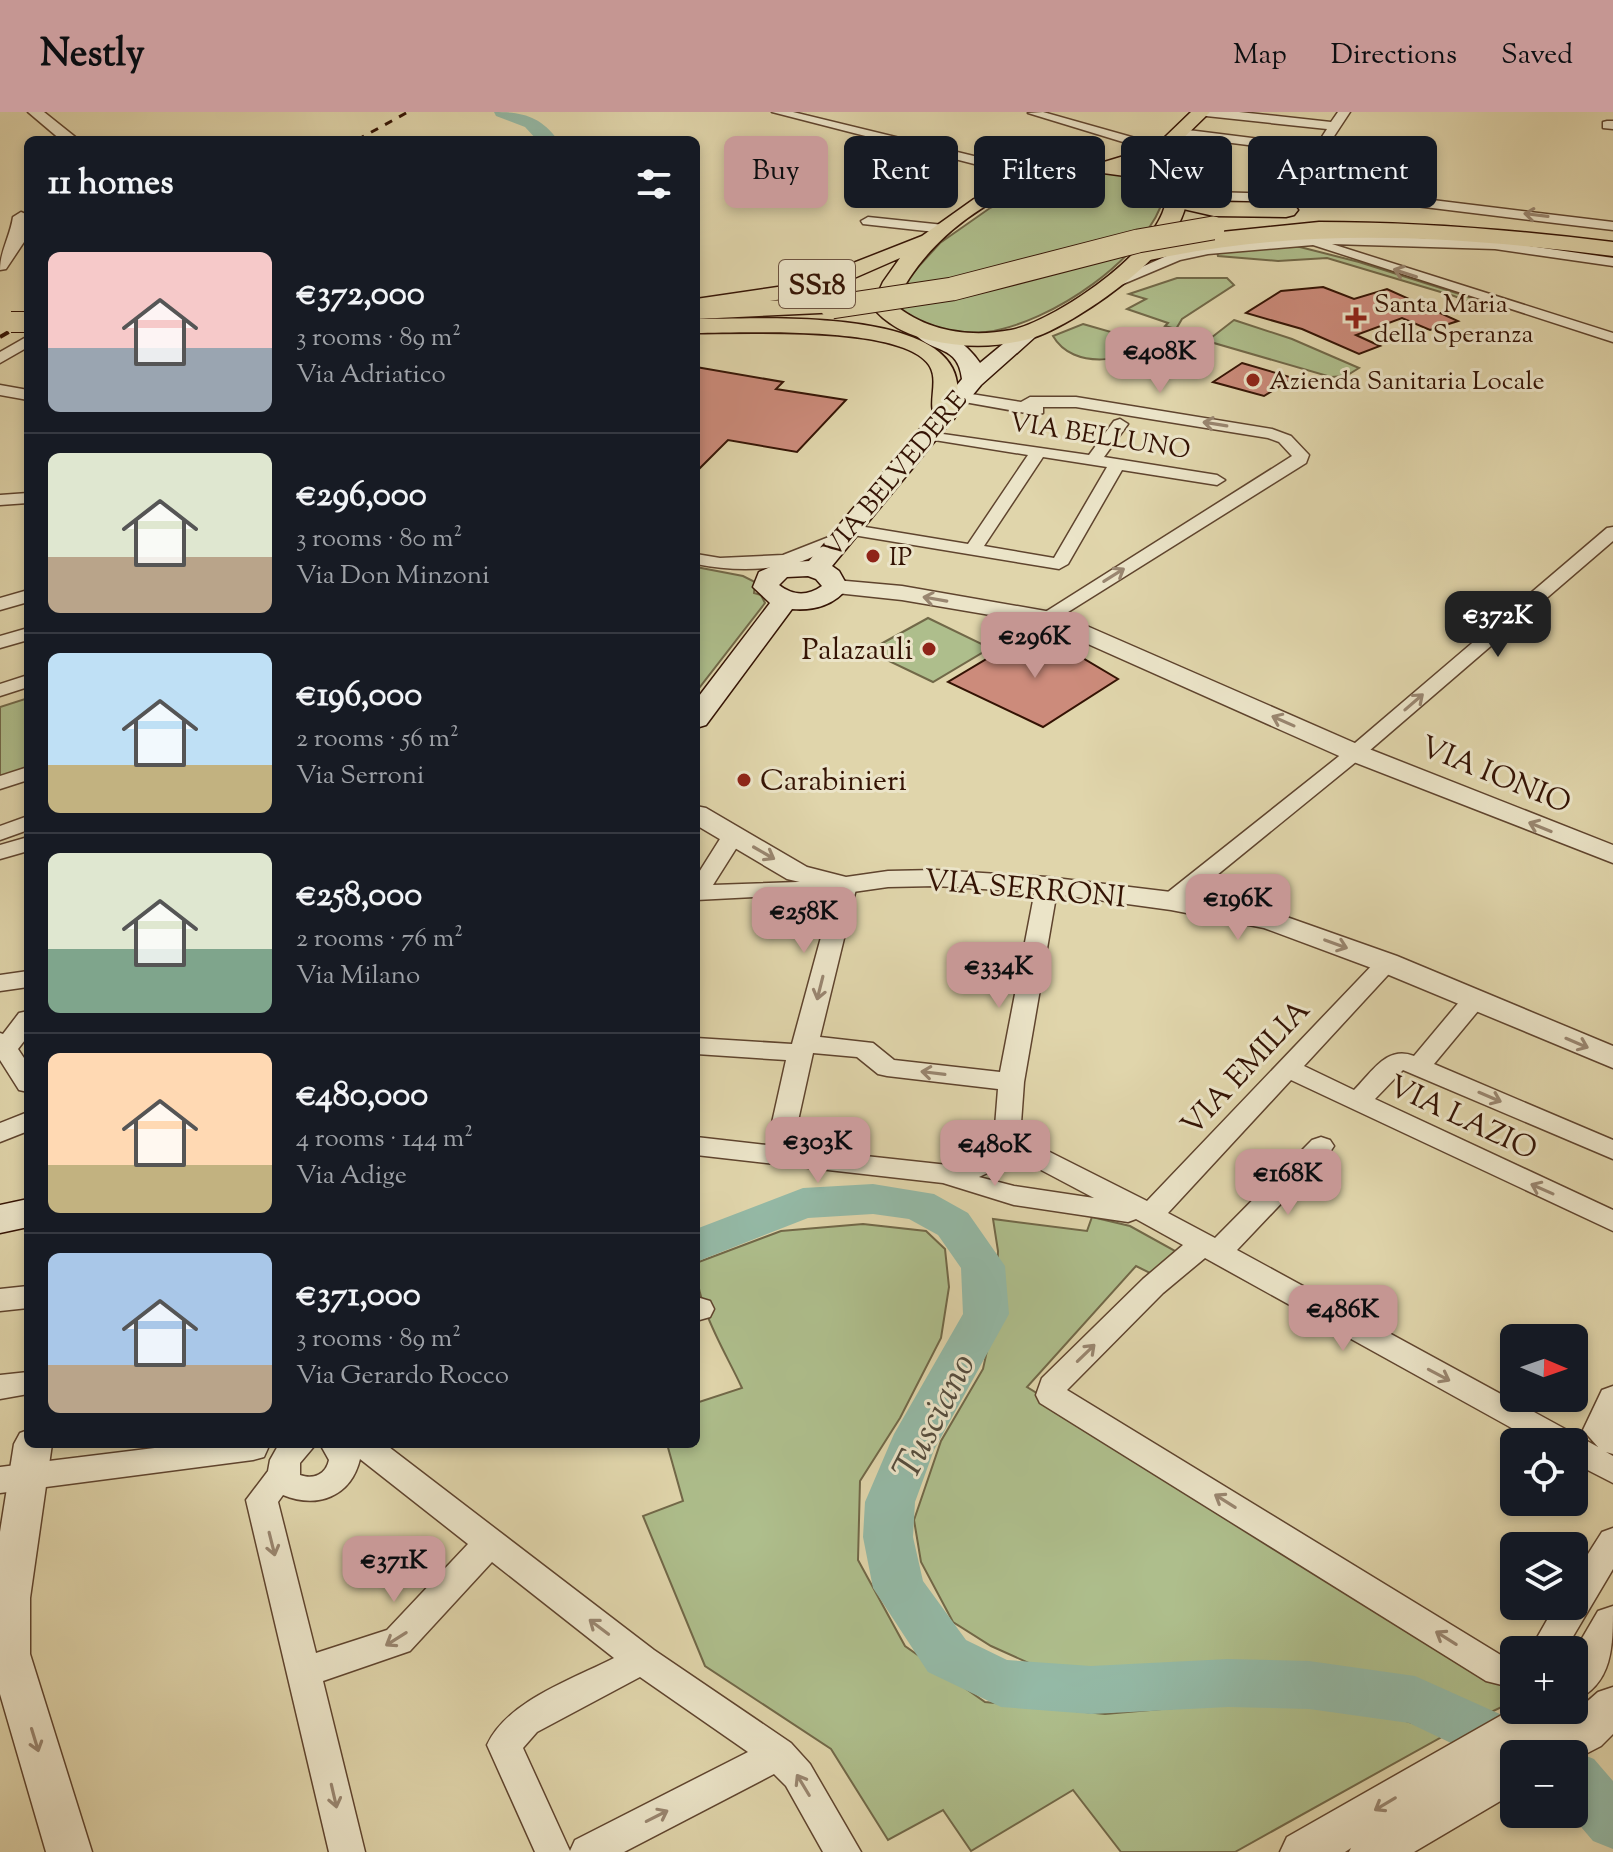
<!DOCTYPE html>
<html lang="en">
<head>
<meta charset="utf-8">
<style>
	:root { --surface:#171b24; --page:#20242c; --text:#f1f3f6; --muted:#9ea1a6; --line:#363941; --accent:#c59692 }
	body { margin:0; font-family:"Sorts Mill Goudy",serif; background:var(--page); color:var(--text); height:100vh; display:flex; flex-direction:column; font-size:30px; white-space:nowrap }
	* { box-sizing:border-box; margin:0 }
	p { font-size:26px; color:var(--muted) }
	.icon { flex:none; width:44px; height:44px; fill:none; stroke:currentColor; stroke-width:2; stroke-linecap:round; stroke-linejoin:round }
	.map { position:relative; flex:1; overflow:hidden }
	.panel { position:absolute; left:24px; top:24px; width:676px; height:1312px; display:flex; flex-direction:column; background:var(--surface); border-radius:12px; box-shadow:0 4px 12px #0003 }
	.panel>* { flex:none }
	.hud { position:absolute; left:724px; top:24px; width:760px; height:72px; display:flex; gap:16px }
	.needle { width:52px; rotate:92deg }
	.controls { position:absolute; left:1500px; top:1212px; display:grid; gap:16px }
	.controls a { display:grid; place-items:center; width:88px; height:88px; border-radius:12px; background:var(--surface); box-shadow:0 4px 12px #0003; font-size:40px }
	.price { position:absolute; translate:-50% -68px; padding:0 18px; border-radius:16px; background:var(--accent); color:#111; font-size:26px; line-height:52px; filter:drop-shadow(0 2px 4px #0008) }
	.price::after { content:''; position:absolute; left:50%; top:48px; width:24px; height:18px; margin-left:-12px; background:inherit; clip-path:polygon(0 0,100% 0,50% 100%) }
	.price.selected { background:#222; color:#fff }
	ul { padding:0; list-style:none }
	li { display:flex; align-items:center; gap:24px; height:200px; padding:0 24px }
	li+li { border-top:2px solid var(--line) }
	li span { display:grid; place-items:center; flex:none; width:224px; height:160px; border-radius:12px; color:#555 }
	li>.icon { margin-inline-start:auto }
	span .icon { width:96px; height:96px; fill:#fffc; stroke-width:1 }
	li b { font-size:34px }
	h2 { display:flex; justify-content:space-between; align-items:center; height:96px; padding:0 24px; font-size:34px }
	.tag { padding:0 28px; border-radius:12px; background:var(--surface); box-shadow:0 4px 12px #0003; font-size:28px; line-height:72px }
	.tag.selected { background:var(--accent); color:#111 }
	header { display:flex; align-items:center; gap:48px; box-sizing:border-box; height:112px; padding:0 40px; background:var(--accent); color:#111 }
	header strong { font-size:38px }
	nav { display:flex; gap:44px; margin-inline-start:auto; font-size:28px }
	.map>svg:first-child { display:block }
</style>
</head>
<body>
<header>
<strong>Nestly</strong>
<nav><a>Map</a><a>Directions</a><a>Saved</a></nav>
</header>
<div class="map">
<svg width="1613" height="1740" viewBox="0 0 1613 1740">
	<rect width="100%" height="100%" fill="#e0d5ab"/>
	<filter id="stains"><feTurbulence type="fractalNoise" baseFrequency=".0025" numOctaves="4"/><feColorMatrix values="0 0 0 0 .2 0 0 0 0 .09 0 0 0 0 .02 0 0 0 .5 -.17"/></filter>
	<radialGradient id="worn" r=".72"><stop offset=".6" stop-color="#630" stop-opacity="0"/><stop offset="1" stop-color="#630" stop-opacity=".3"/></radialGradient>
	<g fill="#aebe8c" stroke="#716848" stroke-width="2">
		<path d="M1089,60c29,1 55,0 76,22 -16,63 -115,130 -179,138 -30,3 -63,-3 -88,-22l2,-23 40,-44 50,-35 68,-33z"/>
		<path d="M1292,133l67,17 132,42 -10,8 -9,-9 -18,-7 -127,-38 -49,3 -60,-5 -1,-4z"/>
		<path d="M1177,166h50l7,7 -52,34 -6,10 -11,-3 3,-3 -41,-14 19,-10 -17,-5z"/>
		<path d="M1234,208l58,19 67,29 -13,8 -15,1 -124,-36z"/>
		<path d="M1083,212l59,17 5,-4 9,3c-26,22 -83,31 -103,-4z"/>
		<path d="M696,455l47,9 12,6 -1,11 7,2 4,8 -69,89z"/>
		<path d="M928,506l62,30 -57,34 -65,-31z"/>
		<path d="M28,586v70l-28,10v-71z"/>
		<path d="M1092,1105l38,9 47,26 -21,24 -20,-10 -109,121 487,299v15l-33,16 -51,-26 -167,-29 -151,8 -70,-1 -51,-23 -38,-24 -32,-60 -7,-42 27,-79 42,-72 13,-59 2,-59 -5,-32 94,12z"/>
		<path d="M863,1112l63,7 19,18 4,38 -8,51 -41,80 -40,63 -2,79 47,86 80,56 120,12 159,-14 98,7 85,27 -212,118h-114l-48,-62 -102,61 -28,-41 -55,30 -57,-91 -126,-83 -62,-150 40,-15 -16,-57h29v-41l46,-15c-18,-39 -46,-81 -46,-125l85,-32z"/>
	</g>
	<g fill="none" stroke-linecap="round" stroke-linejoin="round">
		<g fill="#94b9a6" fill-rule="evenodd">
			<path d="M494,0c29,0 46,4 64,28h-21l-12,-13 -29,-11z"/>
			<path d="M873,1072l61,10 34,19 37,53 4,48 -75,136 -19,52 -2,35 10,44 43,59 41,20 84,6 137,-7 81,2 106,15 134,60 9,18h-44v19l-105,-50 -100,-14 -81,-2 -137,7 -90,-7 -73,-35 -55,-84 -10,-51 2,-35 29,-68 69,-120 -2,-46 -23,-33 -29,-16 -36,-5 -65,4 -112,44v-33l107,-41z"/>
			<path d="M1574,1639l20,8 19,22v68l-20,-8 -23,-27h4v-60h-7z"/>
		</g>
	</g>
	<g fill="#cc8b7b" stroke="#341304" stroke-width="2">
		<path d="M1323,175l31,12 33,-10 71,32 -28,9 -28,-12 -46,17 24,11 -21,8 -57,-25 -56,-16 35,-22z"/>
		<path d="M1242,251l51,15 -29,18 -51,-14z"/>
		<path d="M696,255l87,15 -7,7 70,11 -49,52 -69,-12 -32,32z"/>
		<path d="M1030,521l39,17 49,29 -75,48 -95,-45z"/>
	</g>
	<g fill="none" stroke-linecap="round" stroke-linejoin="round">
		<g stroke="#5f442e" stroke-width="3">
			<g id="minor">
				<path d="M772,0h21l193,47 77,6 6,4 -6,4 -77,-6z"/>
				<path d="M1043,0l124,35 2,3 -10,3 -131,-40z"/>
				<path d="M1200,0h39l92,10 7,-10h12l-27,41 -4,1 -143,-18 -2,-3 6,-4 136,17 11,-17 -121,-13z"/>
				<path d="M1607,9h6v8l-10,-1v-6z"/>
				<path d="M1175,70l37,10 204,6 197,24v8l-197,-24 -204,-6 -42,-11 -1,-3z"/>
				<path d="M868,105l76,8 7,4 -7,4 -81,-9 -2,-3z"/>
				<path d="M1341,123l154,6 118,17v8l-118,-17 -163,-5 281,89v9l-300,-97 -105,9 -28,6 -64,27 -5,1 -7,-4 67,-30 37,-8z"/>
				<path d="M28,224v11l-28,16v-11z"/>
				<path d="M0,273l28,5v10l-28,-5z"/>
				<path d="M959,280l62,10 9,-5h46l196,32 19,7 18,19 -3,8 -257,161 -9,-6 2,-4 250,-158 -13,-14 -11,-4 -192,-31h-33v6l-6,2 -84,-15v-6z"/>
				<path d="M1120,307l8,5 -24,33 113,18 8,5 -8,5 -95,-15 -54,94 -9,5 -212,-35 -9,-5 9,-5 121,20 60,-89 -100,-16 -8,-5 2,-3 167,24 25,-34zM1043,345l64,10 -53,91 -70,-12z"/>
				<path d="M28,381v10l-28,2v-10z"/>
				<path d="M1613,415v14l-251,216 -183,149h-16l-3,-5 3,-5 185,-147 259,-221z"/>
				<path d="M839,421l6,1 3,4 -3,4c-18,7 -38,20 -58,23 -31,6 -60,5 -91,-1v-10l24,4 63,-3z"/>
				<path d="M28,478v12l-28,8v-12z"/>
				<path d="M28,516v12l-28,8v-12z"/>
				<path d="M28,563v12l-28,9v-12z"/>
				<path d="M28,655v13l-28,9v-13z"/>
				<path d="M28,704v14l-28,10v-14z"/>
				<path d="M733,717l11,7 -31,49 141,-5 3,5 -37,152 53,6 21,17 106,12 36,-187 3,-5h16l3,5 -34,197 -4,55 127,64 232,-243h16l4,5 -95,103 50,24c18,-18 33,-45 60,-34l51,-61h18l3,5 -3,5 -49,59 179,76v19l-210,-89 -28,29 238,111v21l-322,-151 -123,133 47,25 97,-98 9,-3 9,3 4,6 -4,6 -93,98 361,197 -15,-17 19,-40 11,-4v68l-7,-2 7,4v27l-39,-20v-21h-37l-332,-184 -42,35 -96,97 437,267 10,1v30l-28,-7 -446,-278 -4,-8 6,-17 101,-99 40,-34 -47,-26 -8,3 -114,-17 -71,-22 -247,-28v-18l71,8 19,-85 -90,-6v-16l96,6 41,-151 -137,7v-23l29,-46zM813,941l44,4 21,17 9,2 111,13 -4,50 -21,20 -25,6 -156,-17zM1011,1042l83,44 -80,-12 -35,-9 19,-9z"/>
				<path d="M28,725v14l-28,8v-14z"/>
				<path d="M28,859v16l-28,4v-16z"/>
				<path d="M28,899v25l-10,13 10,15v28l-9,-2 -19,-30v-27l3,1 16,-21z"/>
				<path d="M28,1000v19l-28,11v-19z"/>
				<path d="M28,1174v22l-28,3v-22z"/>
				<path d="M700,1186l10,3 4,8 -4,8 -14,4v-22z"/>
				<path d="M28,1260v22l-28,5v-24z"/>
				<path d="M187,1332h79l2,4 -4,9 -11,3 -253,33v-26z"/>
				<path d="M279,1332h37l-16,19v12c14,5 26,-1 29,-15l-9,-16h65l269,206 137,93 19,21 51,88h-38l-37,-66 -12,-12 -150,78h-89l-48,-107c20,-44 86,-66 127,-87l-122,-96 -82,89 -87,30 42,171h-36l-83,-352 22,-29 2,-11zM360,1347l108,85 -81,86 -71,23 -38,-151 5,-7c34,14 68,2 77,-36zM640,1565l108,75 -173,88 -5,11 -47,-103 14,-16z"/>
				<path d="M1613,1416v41l-48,81h-35l25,-44h19v-30l28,-44z"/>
			</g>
		</g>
		<g stroke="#5f442e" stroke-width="3">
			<g id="tertiary">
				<path d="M28,0h16l35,28h-18z"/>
				<path d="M21,100l7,3 -2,24 -20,30 -6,1c0,-19 10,-33 13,-53z"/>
				<path d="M835,468l67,6 155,27 307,134 249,98v18l-267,-104 -303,-135 -141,-24 -75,-8 -4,-5 4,-5z"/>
				<path d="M696,694l10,2 101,59 39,10 42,-6 48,-1 111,7 124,15 110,23 116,41 216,90v22l-236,-98 -113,-42 -93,-18 -124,-17 -111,-7 -48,1 -42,6 -59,-14 -91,-54z"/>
				<path d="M28,1318v14h24l-22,154v56l62,198h-46l-46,-158v-162l14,-88 6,-11z"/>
				<path d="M1613,1494c0,40 0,78 -39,95v-49l24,-41z"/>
				<path d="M1613,1575v47l-12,12 -27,14v-6h-60v39l-100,59h-65l2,-4 -6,4h-65l7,-15 227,-129 56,2 -5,11 33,-29z"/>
			</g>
		</g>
		<g stroke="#341304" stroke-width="3">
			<g id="secondary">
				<path d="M1028,215l7,2 4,4 -4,4 -54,48 -149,181 7,5 9,16c-13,18 -34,24 -56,22l-86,116 -10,3v-28l74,-97 -17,-16 6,-15 20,-9 30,-2 153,-182c-4,-35 -29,-25 -47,-45l4,-4c23,-6 49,15 61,33l41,-34zM808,464l8,3 6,7c-14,10 -29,10 -43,-1l8,-8z"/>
				<path d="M28,1087v28l-28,6v-28z"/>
			</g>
		</g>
		<g stroke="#341304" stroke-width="3">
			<g id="primary">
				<path d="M1191,0h19l-41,40 -37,14 19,3 31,13c30,52 -108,144 -150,156 -34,10 -68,10 -103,2 -21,-5 -44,-16 -57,-34l11,-24 17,-24 -64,28 -35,10 -105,17v-14l95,-14 29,-9 102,-40 52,-37 53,-25 38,-11 39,-1 43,-13 18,-12zM1103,61l37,5 26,11c9,52 -110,132 -155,141 -42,8 -84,1 -116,-25 32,-75 126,-136 208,-132z"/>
				<path d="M696,207c57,0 252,-13 261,64 1,11 3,27 -3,36h-18c-10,-15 4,-38 -7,-54 -27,-40 -186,-32 -233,-32z"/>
			</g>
		</g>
		<g stroke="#341304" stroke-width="3">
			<g id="motorway">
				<path d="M1178,82l36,8 72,1 8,2 4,5 -4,5 -8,2 -72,-1 -44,-10 -3,-5 3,-5z"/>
				<path d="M1319,110c99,0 196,8 294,20v14c-163,-20 -306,-30 -468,5l-9,-2 -3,-5 3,-5 66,-15z"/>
				<path d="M832,187l9,3 4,5 -4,5 -145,7v-16z"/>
			</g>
		</g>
		<use href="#minor" fill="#ebe4c8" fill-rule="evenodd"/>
		<use href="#tertiary" fill="#ebe4c8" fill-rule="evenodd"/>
		<use href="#secondary" fill="#ebe4c8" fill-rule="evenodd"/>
		<use href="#primary" fill="#e0d5ab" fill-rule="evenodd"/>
		<use href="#motorway" fill="#e0d5ab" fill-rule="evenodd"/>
		<g stroke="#341304" stroke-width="3" stroke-dasharray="8 8" stroke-linecap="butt">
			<path d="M357,28l51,-28"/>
			<path d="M22,213l6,-4"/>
		</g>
		<path stroke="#341304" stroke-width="4" stroke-dasharray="10 10" stroke-linecap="butt" d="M0,225l25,-14"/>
		<g stroke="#341304" stroke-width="22" stroke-linecap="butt">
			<path id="primary-bridge" d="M11,210h17"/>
		</g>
		<g stroke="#341304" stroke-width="25" stroke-linecap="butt">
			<path id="motorway-bridge" d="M832,195l120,-18 186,-48 75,-13"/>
		</g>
		<use href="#primary-bridge" stroke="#e0d5ab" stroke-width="20"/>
		<use href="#motorway-bridge" stroke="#e0d5ab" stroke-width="23"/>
	</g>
	<defs><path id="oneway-shaft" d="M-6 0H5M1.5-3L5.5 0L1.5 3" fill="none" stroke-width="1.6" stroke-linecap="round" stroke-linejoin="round" transform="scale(2)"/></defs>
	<g stroke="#998670">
		<use href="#oneway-shaft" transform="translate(1536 103) rotate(-173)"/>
		<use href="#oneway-shaft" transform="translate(1405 161) rotate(-162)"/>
		<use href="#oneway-shaft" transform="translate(1215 312) rotate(-171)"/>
		<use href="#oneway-shaft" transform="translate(1114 463) rotate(-32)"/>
		<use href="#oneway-shaft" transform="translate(935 487) rotate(-170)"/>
		<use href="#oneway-shaft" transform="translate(1414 590) rotate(-41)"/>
		<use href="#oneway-shaft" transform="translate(1283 609) rotate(-156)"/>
		<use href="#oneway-shaft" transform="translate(1540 715) rotate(-158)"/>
		<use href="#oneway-shaft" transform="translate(764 741) rotate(30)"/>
		<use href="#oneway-shaft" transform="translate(1336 832) rotate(20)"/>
		<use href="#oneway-shaft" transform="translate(820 876) rotate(104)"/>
		<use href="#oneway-shaft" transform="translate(1577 931) rotate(23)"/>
		<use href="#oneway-shaft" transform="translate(933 961) rotate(-173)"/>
		<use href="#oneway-shaft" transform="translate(1490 985) rotate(23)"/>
		<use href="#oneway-shaft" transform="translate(1542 1077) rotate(-156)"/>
		<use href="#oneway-shaft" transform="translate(1086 1241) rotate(-44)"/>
		<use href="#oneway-shaft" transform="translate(1439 1263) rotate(28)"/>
		<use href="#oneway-shaft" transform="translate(1225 1389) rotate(-148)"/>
		<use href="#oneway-shaft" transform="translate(272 1432) rotate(76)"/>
		<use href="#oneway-shaft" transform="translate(599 1515) rotate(-143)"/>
		<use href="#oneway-shaft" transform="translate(1446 1526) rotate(-148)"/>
		<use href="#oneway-shaft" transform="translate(396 1527) rotate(148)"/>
		<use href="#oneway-shaft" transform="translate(35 1628) rotate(73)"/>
		<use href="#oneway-shaft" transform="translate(803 1673) rotate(-121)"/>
		<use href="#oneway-shaft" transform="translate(334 1684) rotate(77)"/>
		<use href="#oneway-shaft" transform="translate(1385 1692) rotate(149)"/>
		<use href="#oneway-shaft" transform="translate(657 1704) rotate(-27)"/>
	</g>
	<g fill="#8f2418" stroke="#ebe4c8" stroke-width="3">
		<path d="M1352 194h8v8h8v8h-8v8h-8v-8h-8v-8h8z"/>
		<circle cx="1253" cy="268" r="8"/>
		<circle cx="873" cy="444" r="8"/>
		<circle cx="929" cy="537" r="8"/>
		<circle cx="744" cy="668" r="8"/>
	</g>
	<g text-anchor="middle" stroke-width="6" stroke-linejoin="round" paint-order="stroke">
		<g font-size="26" fill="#341304" stroke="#ebe4c8" text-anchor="start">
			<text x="1374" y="200">Santa Maria<tspan x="1374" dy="30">della Speranza</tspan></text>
			<text x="1269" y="277">Azienda Sanitaria Locale</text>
			<text x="889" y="453">IP</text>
		</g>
		<g font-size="26" fill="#341304" stroke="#ebe4c8">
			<text transform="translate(1100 323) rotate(9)" y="9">VIA BELLUNO</text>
			<text transform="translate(894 362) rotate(-50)" y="9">VIA BELVEDERE</text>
		</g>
		<rect fill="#ebe4c8" stroke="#6b523f" stroke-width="2" x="779" y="148" width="76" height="48" rx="6"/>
		<g font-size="28" font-weight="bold" fill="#341304">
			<text x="817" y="182">SS18</text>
		</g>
		<g font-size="30" fill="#341304" stroke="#ebe4c8" text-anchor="end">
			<text x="913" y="547">Palazauli</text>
			<text x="760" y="678" text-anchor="start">Carabinieri</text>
		</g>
		<g font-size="30" fill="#341304" stroke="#ebe4c8">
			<text transform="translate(1496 662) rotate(22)" y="10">VIA IONIO</text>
			<text transform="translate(1025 776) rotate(5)" y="10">VIA SERRONI</text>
			<text transform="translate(1245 955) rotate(-47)" y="10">VIA EMILIA</text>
			<text transform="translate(1463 1005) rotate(25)" y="10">VIA LAZIO</text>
		</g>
		<g font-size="38" font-style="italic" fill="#564d3d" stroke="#ebe4c8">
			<text transform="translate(933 1304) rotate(-63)" y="13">Tusciano</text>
		</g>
	</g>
	<rect width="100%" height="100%" filter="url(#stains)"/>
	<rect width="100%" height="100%" fill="url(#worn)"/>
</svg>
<div class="controls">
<a><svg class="needle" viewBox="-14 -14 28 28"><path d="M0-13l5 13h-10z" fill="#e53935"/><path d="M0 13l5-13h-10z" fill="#9ea1a6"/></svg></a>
<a><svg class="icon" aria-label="locate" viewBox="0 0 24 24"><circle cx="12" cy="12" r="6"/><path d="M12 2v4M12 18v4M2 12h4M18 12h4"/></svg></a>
<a><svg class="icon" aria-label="layers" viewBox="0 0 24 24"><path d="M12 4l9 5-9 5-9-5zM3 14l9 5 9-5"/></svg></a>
<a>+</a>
<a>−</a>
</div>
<b class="price" style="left:1160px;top:283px">€408K</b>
<b class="price selected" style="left:1498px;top:547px">€372K</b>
<b class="price" style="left:1035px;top:568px">€296K</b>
<b class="price" style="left:1238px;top:830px">€196K</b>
<b class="price" style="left:804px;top:843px">€258K</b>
<b class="price" style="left:999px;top:898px">€334K</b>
<b class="price" style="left:818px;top:1073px">€303K</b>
<b class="price" style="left:995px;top:1076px">€480K</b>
<b class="price" style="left:1288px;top:1105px">€168K</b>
<b class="price" style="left:1343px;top:1241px">€486K</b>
<b class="price" style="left:394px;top:1492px">€371K</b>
<div class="hud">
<a class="tag selected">Buy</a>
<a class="tag">Rent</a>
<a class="tag">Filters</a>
<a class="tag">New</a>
<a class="tag">Apartment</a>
</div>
<section class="panel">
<h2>11 homes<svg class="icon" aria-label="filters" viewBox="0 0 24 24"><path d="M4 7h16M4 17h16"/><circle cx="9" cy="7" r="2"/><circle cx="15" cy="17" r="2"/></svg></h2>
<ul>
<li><span style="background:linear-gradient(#f6c9c9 60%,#9aa5b1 0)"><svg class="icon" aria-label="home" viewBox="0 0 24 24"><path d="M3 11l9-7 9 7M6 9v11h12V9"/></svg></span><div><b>€372,000</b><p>3 rooms · 89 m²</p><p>Via Adriatico</p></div></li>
<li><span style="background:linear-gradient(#dfe7d0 65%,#b9a48a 0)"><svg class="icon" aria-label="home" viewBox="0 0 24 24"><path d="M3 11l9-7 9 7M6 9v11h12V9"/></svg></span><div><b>€296,000</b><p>3 rooms · 80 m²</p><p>Via Don Minzoni</p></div></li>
<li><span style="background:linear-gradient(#bfe0f5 70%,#c2b280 0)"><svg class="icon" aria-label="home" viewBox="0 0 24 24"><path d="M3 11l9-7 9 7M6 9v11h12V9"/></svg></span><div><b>€196,000</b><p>2 rooms · 56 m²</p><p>Via Serroni</p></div></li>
<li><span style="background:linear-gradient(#dfe7d0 60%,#7fa58c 0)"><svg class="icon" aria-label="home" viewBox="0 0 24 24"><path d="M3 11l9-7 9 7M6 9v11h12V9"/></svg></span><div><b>€258,000</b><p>2 rooms · 76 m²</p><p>Via Milano</p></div></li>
<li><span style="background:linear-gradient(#ffd9b3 70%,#c2b280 0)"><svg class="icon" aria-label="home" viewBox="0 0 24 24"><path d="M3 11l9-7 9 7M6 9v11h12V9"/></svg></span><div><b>€480,000</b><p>4 rooms · 144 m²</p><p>Via Adige</p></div></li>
<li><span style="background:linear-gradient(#a9c7e8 70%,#b9a48a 0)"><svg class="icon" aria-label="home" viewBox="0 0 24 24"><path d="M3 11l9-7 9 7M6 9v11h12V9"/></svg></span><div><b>€371,000</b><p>3 rooms · 89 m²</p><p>Via Gerardo Rocco</p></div></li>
</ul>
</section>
</div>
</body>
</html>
